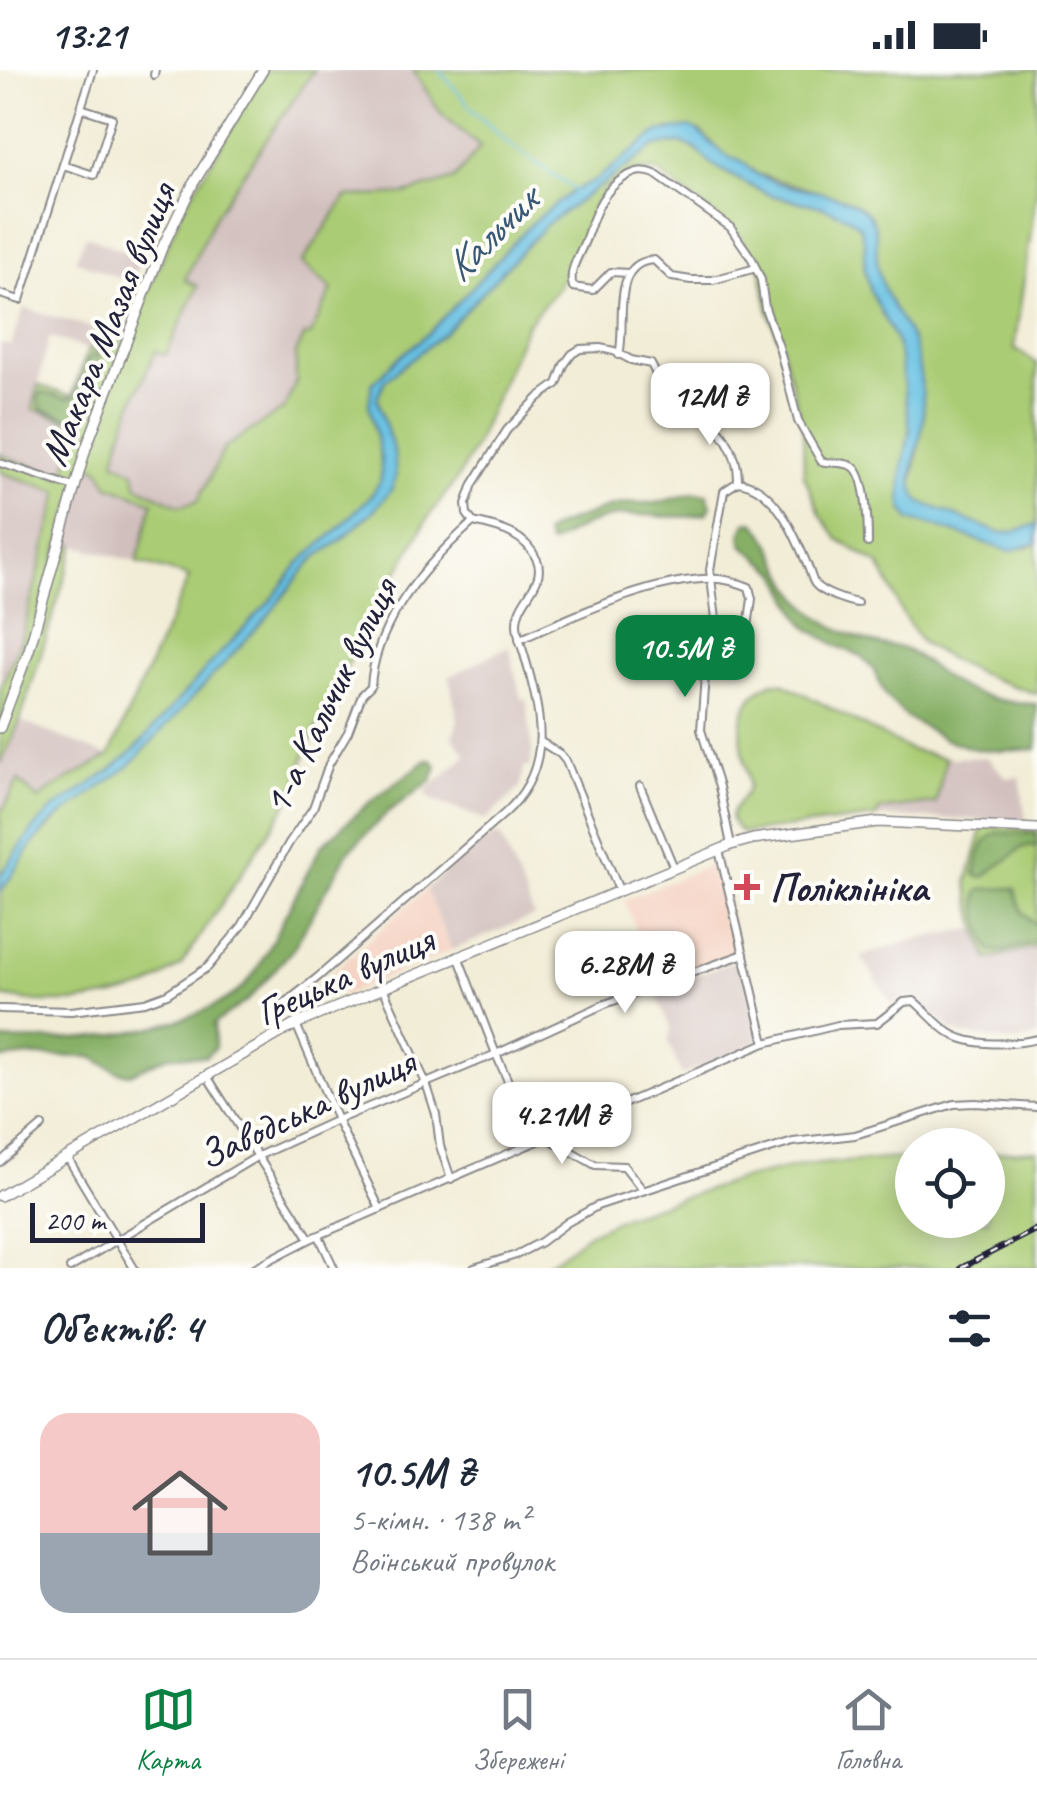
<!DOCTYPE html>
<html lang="uk">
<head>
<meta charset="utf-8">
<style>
	:root { --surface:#fff; --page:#f2f2f3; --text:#1f2937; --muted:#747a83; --line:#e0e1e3; --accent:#0b8043 }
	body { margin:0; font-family:Caveat,sans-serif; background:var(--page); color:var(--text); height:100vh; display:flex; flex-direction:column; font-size:38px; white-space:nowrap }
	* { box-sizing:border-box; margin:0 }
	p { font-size:32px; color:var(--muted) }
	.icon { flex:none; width:55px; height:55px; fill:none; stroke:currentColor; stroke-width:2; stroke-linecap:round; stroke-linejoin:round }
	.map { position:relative; height:1198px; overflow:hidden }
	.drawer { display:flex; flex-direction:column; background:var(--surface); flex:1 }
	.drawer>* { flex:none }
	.fabs { position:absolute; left:895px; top:1058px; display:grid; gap:20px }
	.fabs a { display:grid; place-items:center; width:110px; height:110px; border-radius:50%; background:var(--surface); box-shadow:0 5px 25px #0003; font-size:50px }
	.scale { position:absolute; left:30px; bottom:25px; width:175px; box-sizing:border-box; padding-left:10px; border:5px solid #22223b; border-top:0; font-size:28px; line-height:35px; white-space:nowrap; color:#22223b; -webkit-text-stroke:8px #fdfcf7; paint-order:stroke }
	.price { position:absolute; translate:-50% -85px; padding:0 22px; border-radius:20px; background:#fff; color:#222; font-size:32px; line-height:65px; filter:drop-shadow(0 2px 5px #0008) }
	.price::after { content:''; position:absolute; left:50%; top:60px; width:30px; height:22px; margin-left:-15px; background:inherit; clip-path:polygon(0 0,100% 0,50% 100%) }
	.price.selected { background:var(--accent); color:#fff }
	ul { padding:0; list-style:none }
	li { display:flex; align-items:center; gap:30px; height:250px; padding:0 40px }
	li span { display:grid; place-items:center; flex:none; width:280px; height:200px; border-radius:30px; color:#555 }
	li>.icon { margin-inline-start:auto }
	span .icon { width:120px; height:120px; fill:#fffc; stroke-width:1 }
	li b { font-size:42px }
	h2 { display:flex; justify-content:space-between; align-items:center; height:120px; padding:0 40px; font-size:42px }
	.status { display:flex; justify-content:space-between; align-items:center; height:70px; padding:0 50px; background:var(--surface); direction:ltr }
	.status svg { height:28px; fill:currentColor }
	.dock { display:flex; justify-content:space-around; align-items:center; height:140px; border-top:2px solid var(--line); background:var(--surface); font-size:28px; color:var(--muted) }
	.dock a { display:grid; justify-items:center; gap:5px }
	.dock .selected { color:var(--accent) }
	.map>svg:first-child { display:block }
</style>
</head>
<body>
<div class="status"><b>13:21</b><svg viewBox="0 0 49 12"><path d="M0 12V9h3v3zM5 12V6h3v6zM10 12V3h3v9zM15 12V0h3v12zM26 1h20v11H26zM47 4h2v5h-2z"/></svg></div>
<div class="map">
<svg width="1037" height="1198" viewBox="0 0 1037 1198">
	<rect width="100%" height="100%" fill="#fdfcf7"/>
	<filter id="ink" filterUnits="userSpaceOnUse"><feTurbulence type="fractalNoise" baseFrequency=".01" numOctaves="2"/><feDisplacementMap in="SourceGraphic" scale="20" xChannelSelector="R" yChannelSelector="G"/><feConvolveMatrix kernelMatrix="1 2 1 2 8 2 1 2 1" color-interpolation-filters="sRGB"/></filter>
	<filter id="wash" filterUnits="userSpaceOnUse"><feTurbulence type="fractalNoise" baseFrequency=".0048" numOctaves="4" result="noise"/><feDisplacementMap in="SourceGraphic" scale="40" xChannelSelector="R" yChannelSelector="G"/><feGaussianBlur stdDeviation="2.25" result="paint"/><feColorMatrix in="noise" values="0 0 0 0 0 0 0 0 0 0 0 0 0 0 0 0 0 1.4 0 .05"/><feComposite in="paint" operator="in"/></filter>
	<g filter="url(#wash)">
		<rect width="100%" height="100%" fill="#f2edd7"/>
		<g fill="#f5d2c2">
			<path d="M718,792l21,90 -82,30 -33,-82z"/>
			<path d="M426,819l26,61 -109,45 -10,-23z"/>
		</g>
		<g fill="#d1bfbd">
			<path d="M314,0h99l28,43 39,33 -25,33 -50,15 -59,3 -14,91 -23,49 -4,-2 -9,18v29l-12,27 -59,38 -27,55 -18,4 -42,-20 -4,-15 -19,-10 6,-30 36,-81 8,4 33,-68 -13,-6 31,-66z"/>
			<path d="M86,165l56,23 -11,25 -56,-23z"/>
			<path d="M24,238l86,25 -7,21 -54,-17 -16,72 46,15 -15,52 -64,-21v-112l11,3z"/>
			<path d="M83,393l16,5 9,17 45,17 -16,60 -76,-20z"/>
			<path d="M0,402l59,19 -38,149 -21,49z"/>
			<path d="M509,576l12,53h5l2,10 4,43 -2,15h-6l-4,21 -34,32 -54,-20 -7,-8 42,-37 -14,-18 5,-17 -9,-43z"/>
			<path d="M20,651l89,35 -61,35 -10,9 -20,-19 -14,27 -4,2v-45z"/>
			<path d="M987,687l20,21 13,-1 6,44 -149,-4 1,-7 58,-7 10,-45z"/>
			<path d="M496,765l5,2 33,79 -82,34 -26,-61 50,-43z"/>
			<path d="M977,858l12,31 48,-13v90l-22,6 -52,-7 -12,-5 -35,-32 -14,1 -9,7 -32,-50 55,-17z"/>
			<path d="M741,889l19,82 -78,34 -14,-33 3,-12 -16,-40z"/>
		</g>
		<g fill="#aacc74" stroke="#667758" stroke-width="2.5">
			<path d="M266,0h48l-98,144 -31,66 13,6 -32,69 -10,-4c-17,36 -33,71 -41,110l19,10 4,15 42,20 18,-5 27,-54 59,-38 12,-27v-29l9,-18 5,1 22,-47 -30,-26 44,-66 59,-3 50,-15 25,-32 -39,-34 -28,-43h624v119l-23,159 23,16v160l-23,8 -14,2 -80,-32 -6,-7 -2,-10 12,-69 -8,-60 -5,-17 -28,-48 -7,-29 -2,-39 -6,-9 -12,-8 -24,-10 -75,-22 -15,-12 -14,-5 -29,-26 -30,-2 -76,53 -20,9 -40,31 -103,110 -34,28 -24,24 -3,20 12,55v22l-10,15 -36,36 -36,31 -26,35 -60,63 -77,87 -26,23 -58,39 -20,21 -32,45v-66l4,-2 14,-28 21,20 9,-9 61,-35 80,-179 -52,-15 16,-60 -45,-17 -9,-17 -16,-5 42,-115 56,-136z"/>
			<path d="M682,73c16,5 18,13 31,21 15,11 43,26 61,32 23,7 69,9 85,30 10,14 3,30 6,45 5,22 22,48 31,70 9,21 13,60 14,83 1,34 -20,63 0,96l118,27 9,-4v151l-44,-15 -37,-16 -35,-21 -19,-29 -15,-34 -8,-14 -41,-26 -17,-23 -17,-41 -1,-48 -23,-86 -11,-28 -9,-46 -22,-33 -82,-63 -26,1 -24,16 -9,14 -17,43 -23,44 -30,35 -52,122 -16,30 -30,40 -70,125 -52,108 -9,32 -14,28 -103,156 -33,22 -33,9 -37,6h-41l-37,-6v-103l34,-51 33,-32 62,-44 139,-150 38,-49 10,-10 24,-16 35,-32 19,-57 -17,-54 8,-18 58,-46 103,-109 109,-79z"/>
			<path d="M110,263l14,5 -97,312 -27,75v-36l21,-49 38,-148 -59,-20v-17l64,21 15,-52 -46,-15 5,-24 34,11 16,-47 15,5z"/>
			<path d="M61,472l14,3 -55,176 -20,44v-32l19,-45z"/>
			<path d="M773,612l10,1 127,67 36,8 -10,45 -57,7 -2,7 -135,16c-26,-22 3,-28 6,-46 2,-8 -1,-16 -3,-24 -7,-33 -8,-65 28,-81z"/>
			<path d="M983,756l54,4v116l-49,13 -11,-31 -10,-45z"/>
			<path d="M1037,1080v118h-497l17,-10 31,-24 37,-18 116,-37 63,-14 108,-8v63h76v-67z"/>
		</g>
		<g fill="#87b066" stroke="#546950" stroke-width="2.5">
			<path d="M93,285l6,2 1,6 -21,55h-10l-28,-9 -3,-11 3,-6 26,7 7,-2 14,-38z"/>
			<path d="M695,423l12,1 4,12 -4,7c-25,8 -53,1 -79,2 -25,1 -54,14 -74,28l-5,1 -4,-10 7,-6 56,-21 22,-4h26z"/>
			<path d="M754,452c24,23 29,60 53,84 18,19 49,33 74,39 8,1 16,1 23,4 17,7 29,21 44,31 24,16 61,24 89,24v45l-35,2 -28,-2 -28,-9 -40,-23 -21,-22 -12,-26 -12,-13 -22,-9 -30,-18 -9,-11 -22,-45 -35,-28 -2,-11 5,-11z"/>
			<path d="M427,690l6,1 4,6 -5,13 -44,32 -40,40 -55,97 -44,50 -35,25 1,24 -10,9 -35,-2 -40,19 -12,-2 -26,-15 -62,-1 -30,3v-19c61,1 117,-1 176,-19 23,-8 50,-17 68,-35 5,-5 9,-12 14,-18l63,-122 49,-44z"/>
			<path d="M996,763l41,1v12c-17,-2 -18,5 -30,14 -8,6 -14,7 -21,16l-7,1 -4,-3c3,-16 6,-33 21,-41z"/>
			<path d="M1015,818l7,23 15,15v15l-33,10h-13c-8,-16 -16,-41 -13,-59l5,-3z"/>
		</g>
		<path fill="#64bfe2" stroke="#43708e" stroke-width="2.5" d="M690,57c14,7 23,19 36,28 9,6 4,2 14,6 7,4 12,10 18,14 33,18 79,12 108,37 16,15 8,39 12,58 6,27 21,45 33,69 8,17 14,63 12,83 -2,24 -21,59 -3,80l80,31 14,-1 23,-8v19l-28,8 -83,-28 -16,-3 -8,-13 -1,-15 2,-27 7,-36 -12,-84 -27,-53 -6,-22v-26l-5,-17 -12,-10 -25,-10 -53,-12 -19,-9 -41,-23 -15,-15 -13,-5 -27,3 -109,79 -103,109 -58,46 -8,18 17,54 2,23 -4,14 -17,20 -35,32 -24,16 -10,10 -38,49 -139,150 -77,56 -18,20 -34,51v-17l32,-45 20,-21 58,-39 26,-23 77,-87 60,-63 26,-35 36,-31 36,-36 10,-16v-21l-12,-55 3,-20 24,-24 34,-28 103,-110 40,-31 20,-9 65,-50z"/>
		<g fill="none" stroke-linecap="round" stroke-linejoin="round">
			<path stroke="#64bfe2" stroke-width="2.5" d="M439,0l36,42 32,30 69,49"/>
		</g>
	</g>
	<g filter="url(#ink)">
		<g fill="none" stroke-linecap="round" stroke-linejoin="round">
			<g stroke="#8a8889" stroke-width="10">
				<g id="street">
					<path d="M154,5l1,-5"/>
					<path d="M63,95l31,10 18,-57 -31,-10"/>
					<path d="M629,203l-18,-1 -18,18 -20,-3c-6,-18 9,-35 14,-52 9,-24 15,-44 38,-58 11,-6 18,-8 30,-3l75,53 22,32 9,21 4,28 14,39 19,74 23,40c9,3 22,0 31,5 15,7 16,61 16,77"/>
					<path d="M0,224l20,6 73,-230"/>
					<path d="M619,285c8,-29 -10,-93 35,-95l18,17 19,3h22l43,-12"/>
					<path d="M0,393l74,24"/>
					<path d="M473,452l-6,-8 -1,-10 7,-20 34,-54 32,-33 18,-13 7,-19 8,-11 8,-5 20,-1 14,3 17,9 20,4 19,38c7,5 15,5 23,9 27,11 46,42 45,71"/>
					<path d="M519,570c54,-24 141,-65 200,-61 10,1 20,4 30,8l3,12 -7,49 -35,6"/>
					<path d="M541,672l19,12 6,7 53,129"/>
					<path d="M640,716l34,82"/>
					<path d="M731,775l-12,-58 -18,-57 4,-55 11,-56 -6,-49 14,-79 14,-9c39,5 58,56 71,87 1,3 4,13 6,15 7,9 31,17 42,19"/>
					<path d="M719,780l46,193"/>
					<path d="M458,886l38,98 39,88"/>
					<path d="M383,918l43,95 10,31 4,32 11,33"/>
					<path d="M0,939l71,2 74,-9 22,-8 41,-27 34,-41 47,-83 24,-35 16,-44 19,-32 14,-37 9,-9c4,-64 56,-123 102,-164"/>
					<path d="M296,954l41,96 43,89"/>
					<path d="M276,965l-2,-16 10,-15 34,-27 187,-164c50,-46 36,-100 19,-159 -3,-10 -7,-19 -7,-30 -1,-24 30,-40 20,-64 -12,-27 -38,-32 -64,-38"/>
					<path d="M207,1006l103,163"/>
					<path d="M548,1068l47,27 29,1 18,23"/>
					<path d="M67,1087l67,111"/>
					<path d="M0,1092l42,-36"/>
					<path d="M319,1166l15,32"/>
					<path d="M70,1198l188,-112 79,-36 159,-66 109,-50 139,-50"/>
					<path d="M254,1198l56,-29 455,-196 73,-18 39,-2 27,-21 10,-1c12,10 23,24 36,32 22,14 63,12 87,6"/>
					<path d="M474,1198l42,-13 25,-13 27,-20 29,-16 170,-56 26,-8 62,-7 99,-31 21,-1 62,4"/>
				</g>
			</g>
			<g stroke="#8a8889" stroke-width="12">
				<g id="secondary">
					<path d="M0,658l29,-78 57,-202 76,-200 31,-64 70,-114"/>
					<path d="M0,1126l296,-172 435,-179 22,-6 125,-17 159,7"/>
				</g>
			</g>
			<use href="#street" stroke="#fff" stroke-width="6"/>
			<use href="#secondary" stroke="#fff" stroke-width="9"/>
			<g stroke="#22223b" stroke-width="6">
				<path id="rail" d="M961,1198l76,-39"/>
			</g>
			<use href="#rail" stroke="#fdfcf7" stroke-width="2.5" stroke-dasharray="8" stroke-linecap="butt"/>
		</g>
	</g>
	<path fill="#d1495b" stroke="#fdfcf7" stroke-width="4" d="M742 802h10v10h10v10h-10v10h-10v-10h-10v-10h10z"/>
	<g text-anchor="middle" stroke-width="8" stroke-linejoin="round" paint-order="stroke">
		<g font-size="40" fill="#22223b" stroke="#fdfcf7">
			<text transform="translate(107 254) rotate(-68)" y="14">Макара Мазая вулиця</text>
			<text transform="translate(329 626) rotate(-64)" y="14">1-а Кальчик вулиця</text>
			<text transform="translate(344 905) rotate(-24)" y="14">Грецька вулиця</text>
			<text transform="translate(306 1038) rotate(-25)" y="14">Заводська вулиця</text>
		</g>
		<g font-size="40" font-weight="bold" fill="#22223b" stroke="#fdfcf7" text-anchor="start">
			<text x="770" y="831">Поліклініка</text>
		</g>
		<g font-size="42" font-style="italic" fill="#395975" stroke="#fdfcf7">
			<text transform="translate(490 163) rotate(-45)" y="15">Кальчик</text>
		</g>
	</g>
</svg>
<div class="fabs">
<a><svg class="icon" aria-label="locate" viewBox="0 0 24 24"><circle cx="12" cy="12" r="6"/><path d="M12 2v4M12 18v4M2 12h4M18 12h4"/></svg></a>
</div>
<div class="scale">200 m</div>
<b class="price" style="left:710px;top:378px">12M ₴</b>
<b class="price selected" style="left:685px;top:630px">10.5M ₴</b>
<b class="price" style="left:625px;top:946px">6.28M ₴</b>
<b class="price" style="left:562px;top:1097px">4.21M ₴</b>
</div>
<section class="drawer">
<h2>Об’єктів: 4<svg class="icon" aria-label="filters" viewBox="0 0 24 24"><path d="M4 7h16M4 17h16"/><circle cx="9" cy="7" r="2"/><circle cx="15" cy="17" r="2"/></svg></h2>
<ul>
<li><span style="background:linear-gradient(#f6c9c9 60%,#9aa5b1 0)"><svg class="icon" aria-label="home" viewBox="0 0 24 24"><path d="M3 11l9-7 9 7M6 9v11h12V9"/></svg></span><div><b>10.5M ₴</b><p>5-кімн. · 138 m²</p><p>Воїнський провулок</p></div></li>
</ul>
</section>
<nav class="dock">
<a class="selected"><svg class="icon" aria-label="map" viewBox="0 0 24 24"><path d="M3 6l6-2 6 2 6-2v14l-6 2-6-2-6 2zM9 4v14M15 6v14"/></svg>Карта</a>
<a><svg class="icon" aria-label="saved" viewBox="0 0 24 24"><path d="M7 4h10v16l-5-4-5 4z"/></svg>Збережені</a>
<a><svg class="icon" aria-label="home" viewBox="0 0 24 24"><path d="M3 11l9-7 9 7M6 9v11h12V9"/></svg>Головна</a>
</nav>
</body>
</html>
